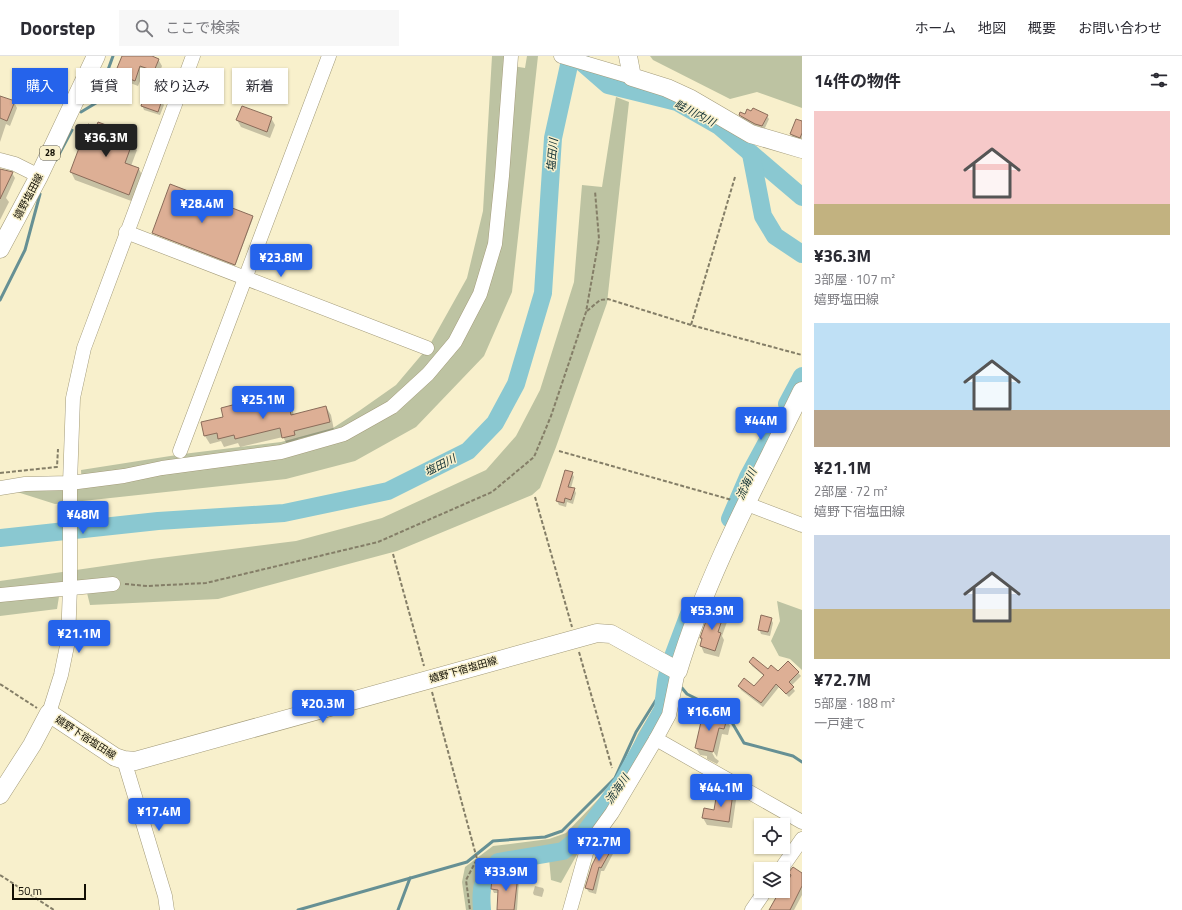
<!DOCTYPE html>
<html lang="ja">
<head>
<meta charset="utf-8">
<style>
	:root { --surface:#fff; --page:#f7f7f7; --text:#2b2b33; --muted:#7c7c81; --line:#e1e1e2; --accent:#2563eb }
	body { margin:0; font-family:"Titillium Web","Noto Sans JP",sans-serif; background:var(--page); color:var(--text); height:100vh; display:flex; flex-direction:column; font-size:15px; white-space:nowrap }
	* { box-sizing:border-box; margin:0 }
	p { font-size:13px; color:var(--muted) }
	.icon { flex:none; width:22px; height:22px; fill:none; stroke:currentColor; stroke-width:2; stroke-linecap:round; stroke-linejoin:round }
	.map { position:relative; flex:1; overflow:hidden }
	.sheet { display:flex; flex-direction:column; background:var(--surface); width:380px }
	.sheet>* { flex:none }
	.top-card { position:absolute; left:12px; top:12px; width:380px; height:36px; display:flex; gap:8px }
	.tools { position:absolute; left:754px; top:762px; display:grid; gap:8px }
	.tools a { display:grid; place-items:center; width:36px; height:36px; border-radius:0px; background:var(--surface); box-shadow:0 1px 3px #0004; font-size:20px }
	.scale { position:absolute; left:12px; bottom:10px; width:74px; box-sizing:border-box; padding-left:4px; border:2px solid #120f04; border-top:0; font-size:11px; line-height:14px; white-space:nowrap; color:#120f04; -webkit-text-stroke:3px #f8f0cc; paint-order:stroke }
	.price { position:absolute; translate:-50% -34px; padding:0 9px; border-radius:4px; background:var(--accent); color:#fff; font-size:13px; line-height:26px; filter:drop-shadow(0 1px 2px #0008) }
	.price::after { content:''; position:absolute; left:50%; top:24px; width:12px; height:9px; margin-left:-6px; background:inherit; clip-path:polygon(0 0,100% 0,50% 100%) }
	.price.current { background:#222; color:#fff }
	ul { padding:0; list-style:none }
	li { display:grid; align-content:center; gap:8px; height:212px; padding:0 12px }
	li span { display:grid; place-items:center; height:124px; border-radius:0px; color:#555 }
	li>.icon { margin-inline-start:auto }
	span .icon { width:72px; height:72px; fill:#fffc; stroke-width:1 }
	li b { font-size:17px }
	h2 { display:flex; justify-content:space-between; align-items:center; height:48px; padding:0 12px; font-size:17px }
	.pill { padding:0 14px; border-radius:0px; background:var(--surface); box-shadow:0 1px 3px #0004; font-size:14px; line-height:36px }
	.pill.current { background:var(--accent); color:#fff }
	header { display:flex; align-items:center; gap:24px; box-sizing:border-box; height:56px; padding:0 20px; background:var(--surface); border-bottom:1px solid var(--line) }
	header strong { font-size:19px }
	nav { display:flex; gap:22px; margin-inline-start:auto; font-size:14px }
	.search { width:280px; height:36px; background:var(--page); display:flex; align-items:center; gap:10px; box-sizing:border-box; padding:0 14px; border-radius:0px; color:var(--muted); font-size:15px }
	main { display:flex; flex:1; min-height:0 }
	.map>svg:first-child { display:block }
</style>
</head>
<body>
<header>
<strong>Doorstep</strong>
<div class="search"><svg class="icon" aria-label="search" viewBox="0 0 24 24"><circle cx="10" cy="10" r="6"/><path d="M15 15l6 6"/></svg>ここで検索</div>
<nav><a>ホーム</a><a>地図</a><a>概要</a><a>お問い合わせ</a></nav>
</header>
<main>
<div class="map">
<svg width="802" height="854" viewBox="0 0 802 854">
	<rect width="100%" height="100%" fill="#f8f0cc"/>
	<g fill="#bdc3a2">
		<path d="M492,0h14v9l19,3 2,-12h11l-26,236 -28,64 -68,71 -61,34 -69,18 -231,25 -41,-13 68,-2 -1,-19 102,-16 98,-12 52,-14 26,-17 37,-26 33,-39 38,-68 16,-67z"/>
		<path d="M650,0h152v52l-45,-16 -27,7 -77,-39z"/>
		<path d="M616,41l13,5 -22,201 -51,144 -16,41 -8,7 -135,56 -179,48 -128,6 -6,-24 -23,3 -4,25 -57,7v-35l152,-22 144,-18 86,-23 104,-48 30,-34 24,-46 34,-108 8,-97 20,2z"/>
		<path d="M777,545l25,9v60l-12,-11 -11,-3 -8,-15 9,-20z"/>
		<path d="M656,648l4,5 -38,71 -37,48 -6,23 -18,32 -10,-3 -3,-33 -52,9 -16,19 -3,18 1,17h-12l-4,-28 3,-15 28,-21 56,-7 17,-6 51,-53 21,-46z"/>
	</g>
	<g fill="#0003">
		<path d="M123,0h27l8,3 4,7 -4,11 -14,-6 -6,15 -18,-7 -4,-6z"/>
		<path d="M0,41l14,5 3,6 -7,18 -4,-2 -6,18z"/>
		<path d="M161,45l3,4 -4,10 -16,-5 -2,-5z"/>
		<path d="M740,59l27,1 2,3 -5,11 -6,-2 -16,-9z"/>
		<path d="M271,62l4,7 -5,13 -29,-11 -4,-7z"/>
		<path d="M802,66v19l-9,-2 -2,-5z"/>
		<path d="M124,77l4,7 4,2 5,8 -6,16 8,3 4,8 -9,25 -59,-22 -4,-8z"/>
		<path d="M0,114l12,3 3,5 -9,20 3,4 -9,18z"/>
		<path d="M252,161l1,1 -18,48 -81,-32 -1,-1z"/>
		<path d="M287,342l4,8 3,9 32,-8 5,8 3,15 -36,9 1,4 -11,3 -5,-9 -43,10 -2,-4 -14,4 -3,-6 -11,3 -5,-8 35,-32 3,5z"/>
		<path d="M572,417l2,4 -3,11 3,1 2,4 -3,11 -6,-2 -1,5 -7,-2 -2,-4z"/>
		<path d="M723,559l4,7 -5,14 2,4 -5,17 -15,-4 -3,-7 2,-6 -2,-2z"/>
		<path d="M771,563l2,4 -3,13 -9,-2 -2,-5z"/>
		<path d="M750,606l18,9 10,1 10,-10 13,14 -10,10 4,5 -6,6 -10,-10 -16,20 -22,-17 -2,-4 15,2 10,-12 -12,-10z"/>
		<path d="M726,664l4,6 -2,9 -6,-1 -5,23 -6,-9 -1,1 5,9 4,3 -2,3 -10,-5v-3l-7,-1 -4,-7z"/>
		<path d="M732,737l4,7 -4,28 -25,-3 -4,-7 1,-9 11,2 6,-11z"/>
		<path d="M614,788l2,4 -12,23h-3l-5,23 -7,-2 -3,-4 13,-35 -2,-4z"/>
		<path d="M789,817l13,1v21l-8,15h-23l10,-13 10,-20z"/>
		<path d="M517,820l2,4 -2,30h-19l1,-17h-5l-2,-4z"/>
		<path d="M535,830l8,2 1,2 -2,7 -8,-2 -1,-2z"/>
	</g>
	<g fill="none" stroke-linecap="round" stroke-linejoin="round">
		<g stroke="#669094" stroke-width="3">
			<path d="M81,56l15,-9 17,-47"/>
			<path d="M56,104l16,-30"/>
			<path d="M0,244l25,-50 15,-56"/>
			<path d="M682,632l5,6 40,20 17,29 49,13 9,6"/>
			<path d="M298,854l169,-48 26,-21 52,-4 17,-6 53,-53 21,-46 20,-32 10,-19"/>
			<path d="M398,854l12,-32"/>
		</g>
		<g stroke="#8ac8d1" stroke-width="18">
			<path d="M577,2l31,27 69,17 42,24 83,71"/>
			<path d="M751,98l12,62 12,20 27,18"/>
			<path d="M787,348l15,-28"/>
			<path d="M730,463l18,-42 27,-50"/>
			<path d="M0,482l158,-17 126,-8 104,-22 80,-40 27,-28 21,-39 27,-91 10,-155 18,-82"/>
			<path d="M671,606l18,-48"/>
			<path d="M482,854c-2,-24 0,-30 16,-48l65,-11 21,-17 39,-53 40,-72 3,-28 2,-9"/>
		</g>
	</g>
	<g fill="#ddaf95" stroke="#8a6c5a">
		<path d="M122,0h30l7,3 -5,12 -14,-5 -5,15 -20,-8z"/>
		<path d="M145,38l17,6 -4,12 -17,-6z"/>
		<path d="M0,40l15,5 -8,20 -7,-3z"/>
		<path d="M242,50l30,11 -5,15 -31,-12z"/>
		<path d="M753,52l15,7 -6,11 -7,-2 -16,-9 1,-3 5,2 2,-5 4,2z"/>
		<path d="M796,63l6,2v12l-2,5 -10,-4z"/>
		<path d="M98,66l27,10 -2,5 10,4 -8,22 14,5 -10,27 -59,-23 18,-48 8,3z"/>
		<path d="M0,113l13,3 -13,27z"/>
		<path d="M170,128l83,32 -18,49 -83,-32z"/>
		<path d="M287,341l4,18 35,-9 4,16 -36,9 1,4 -13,3 -2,-10 -45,11 -1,-4 -16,4 -1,-6 -13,3 -3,-14 22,-5 -2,-9 19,-5 2,5z"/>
		<path d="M565,414l8,2 -5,15 7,1 -4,12 -6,-2 -1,5 -8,-2z"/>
		<path d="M710,554l14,4 -6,18 3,1 -6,18 -15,-5 2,-8h-2z"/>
		<path d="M761,559l11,3 -4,14 -10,-2z"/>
		<path d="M753,601l15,12 3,-4 7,6 10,-10 11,11 -10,10 5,5 -8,7 -10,-10 -15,19 -23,-17 6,-8 10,8 10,-11 -15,-13z"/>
		<path d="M703,657l24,6 -3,10 -5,-1 -6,24 -18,-4z"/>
		<path d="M721,733l7,1 5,3 -4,29 -27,-4 2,-10 10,2 2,-12 4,1z"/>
		<path d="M605,782l10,5 -14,25 -2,-1 -6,23 -8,-2 7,-23 7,-14 -3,-2z"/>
		<path d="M793,811l9,6v13l-12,24h-21l9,-16 3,1 10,-20 -3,-2z"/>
		<path d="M509,819h9l-4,35h-17l1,-20 -7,-1 1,-10 16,1z"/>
	</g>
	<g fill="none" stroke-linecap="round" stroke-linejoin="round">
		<g stroke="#a39b7a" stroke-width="15">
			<g id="minor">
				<path d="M561,0l71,21"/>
				<path d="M0,104l15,4 24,12"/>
				<path d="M126,176l301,116"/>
				<path d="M180,395l149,-395"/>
				<path d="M0,432l25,-4 45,-1 54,-7 38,-8 119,-16 63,-18 48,-27 36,-33 27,-32 25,-48 15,-50 7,-68 9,-120"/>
				<path d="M747,448l55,21"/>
				<path d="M0,539l113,-11"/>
				<path d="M49,657l12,-38 7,-34 2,-54v-104l3,-85 11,-50 109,-292"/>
				<path d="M656,683l146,83"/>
				<path d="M124,704l41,136 2,14"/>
				<path d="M781,813l21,-30"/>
				<path d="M570,854l18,-64 24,-33 44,-74 13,-24 9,-44"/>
				<path d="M752,854l13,-19"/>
			</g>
		</g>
		<g stroke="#a39b7a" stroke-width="19">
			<g id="major">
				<path d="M628,0l4,21 35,11 24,11 60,35 51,15"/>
				<path d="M0,193l39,-73 57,-120"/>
				<path d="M0,739l32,-50 17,-32 66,44 9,3 11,1 462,-128 14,1 67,37c29,-97 80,-190 124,-280"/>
			</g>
		</g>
		<g stroke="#847e67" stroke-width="2" stroke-dasharray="4 2" stroke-linecap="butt">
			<path d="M735,121l-44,148 111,30"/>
			<path d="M587,255l13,-11 8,-1 83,26"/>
			<path d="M559,395l173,49"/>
			<path d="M0,417l57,-6 1,-18"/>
			<path d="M535,441l37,130"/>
			<path d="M393,498l31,112"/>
			<path d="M125,528l22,2 59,-3 172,-41 114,-50 42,-35 17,-41 35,-104 13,-73 -4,-48"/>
			<path d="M579,596l33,116"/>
			<path d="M0,628l37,24"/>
			<path d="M432,636l45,167 -11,21 4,30"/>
			<path d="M0,819l54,35"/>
		</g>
		<use href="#minor" stroke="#fff" stroke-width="14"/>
		<use href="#major" stroke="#fff" stroke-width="18"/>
	</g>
	<g text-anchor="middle" stroke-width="3" stroke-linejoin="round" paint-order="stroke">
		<rect fill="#f8f0cc" stroke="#575240" stroke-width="1" x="40" y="90" width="20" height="14" rx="3"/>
		<g font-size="9" font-weight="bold" fill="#120f04">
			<text x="50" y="100">28</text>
		</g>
		<g font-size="10" fill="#120f04" stroke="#f8f0cc">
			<text transform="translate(28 140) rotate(-62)" y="4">嬉野塩田線</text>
			<text transform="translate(463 613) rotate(-16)" y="4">嬉野下宿塩田線</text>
			<text transform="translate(86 681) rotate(33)" y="4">嬉野下宿塩田線</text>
		</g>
		<g font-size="11" font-style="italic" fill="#0f2f33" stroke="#f8f0cc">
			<text transform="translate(695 57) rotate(27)" y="4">畦川内川</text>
			<text transform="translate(552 99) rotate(-85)" y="4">塩田川</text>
			<text transform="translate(440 409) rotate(-27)" y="4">塩田川</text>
			<text transform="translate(746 428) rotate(-65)" y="4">流海川</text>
			<text transform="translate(617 733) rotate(-56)" y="4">流海川</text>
		</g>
	</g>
</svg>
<div class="tools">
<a><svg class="icon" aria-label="locate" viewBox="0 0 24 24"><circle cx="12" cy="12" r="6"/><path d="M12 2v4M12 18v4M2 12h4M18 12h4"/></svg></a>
<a><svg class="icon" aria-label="layers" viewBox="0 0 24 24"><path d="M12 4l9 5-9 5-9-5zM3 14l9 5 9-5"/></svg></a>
</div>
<div class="scale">50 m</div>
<b class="price current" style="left:106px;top:102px">¥36.3M</b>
<b class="price" style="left:202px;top:168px">¥28.4M</b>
<b class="price" style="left:281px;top:222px">¥23.8M</b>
<b class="price" style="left:263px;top:364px">¥25.1M</b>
<b class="price" style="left:761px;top:385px">¥44M</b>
<b class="price" style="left:83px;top:479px">¥48M</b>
<b class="price" style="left:712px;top:575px">¥53.9M</b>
<b class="price" style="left:79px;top:598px">¥21.1M</b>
<b class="price" style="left:323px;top:668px">¥20.3M</b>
<b class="price" style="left:709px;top:676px">¥16.6M</b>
<b class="price" style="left:721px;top:752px">¥44.1M</b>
<b class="price" style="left:159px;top:776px">¥17.4M</b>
<b class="price" style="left:599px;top:806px">¥72.7M</b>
<b class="price" style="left:506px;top:836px">¥33.9M</b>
<div class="top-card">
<a class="pill current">購入</a>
<a class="pill">賃貸</a>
<a class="pill">絞り込み</a>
<a class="pill">新着</a>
</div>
</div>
<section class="sheet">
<h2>14件の物件<svg class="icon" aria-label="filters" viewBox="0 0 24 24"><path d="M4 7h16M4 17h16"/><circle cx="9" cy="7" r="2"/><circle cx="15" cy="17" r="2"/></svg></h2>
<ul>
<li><span style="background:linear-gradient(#f6c9c9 75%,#c2b280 0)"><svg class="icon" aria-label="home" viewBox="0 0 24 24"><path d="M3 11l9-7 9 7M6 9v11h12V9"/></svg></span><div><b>¥36.3M</b><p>3部屋 · 107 m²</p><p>嬉野塩田線</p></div></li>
<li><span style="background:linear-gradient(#bfe0f5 70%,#b9a48a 0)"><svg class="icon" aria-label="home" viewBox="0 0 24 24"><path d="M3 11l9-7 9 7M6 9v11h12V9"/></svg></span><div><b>¥21.1M</b><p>2部屋 · 72 m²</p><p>嬉野下宿塩田線</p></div></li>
<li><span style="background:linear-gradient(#c9d6e8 60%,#c2b280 0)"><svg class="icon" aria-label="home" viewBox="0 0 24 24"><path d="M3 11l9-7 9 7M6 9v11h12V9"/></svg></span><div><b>¥72.7M</b><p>5部屋 · 188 m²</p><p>一戸建て</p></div></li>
</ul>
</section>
</main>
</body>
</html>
